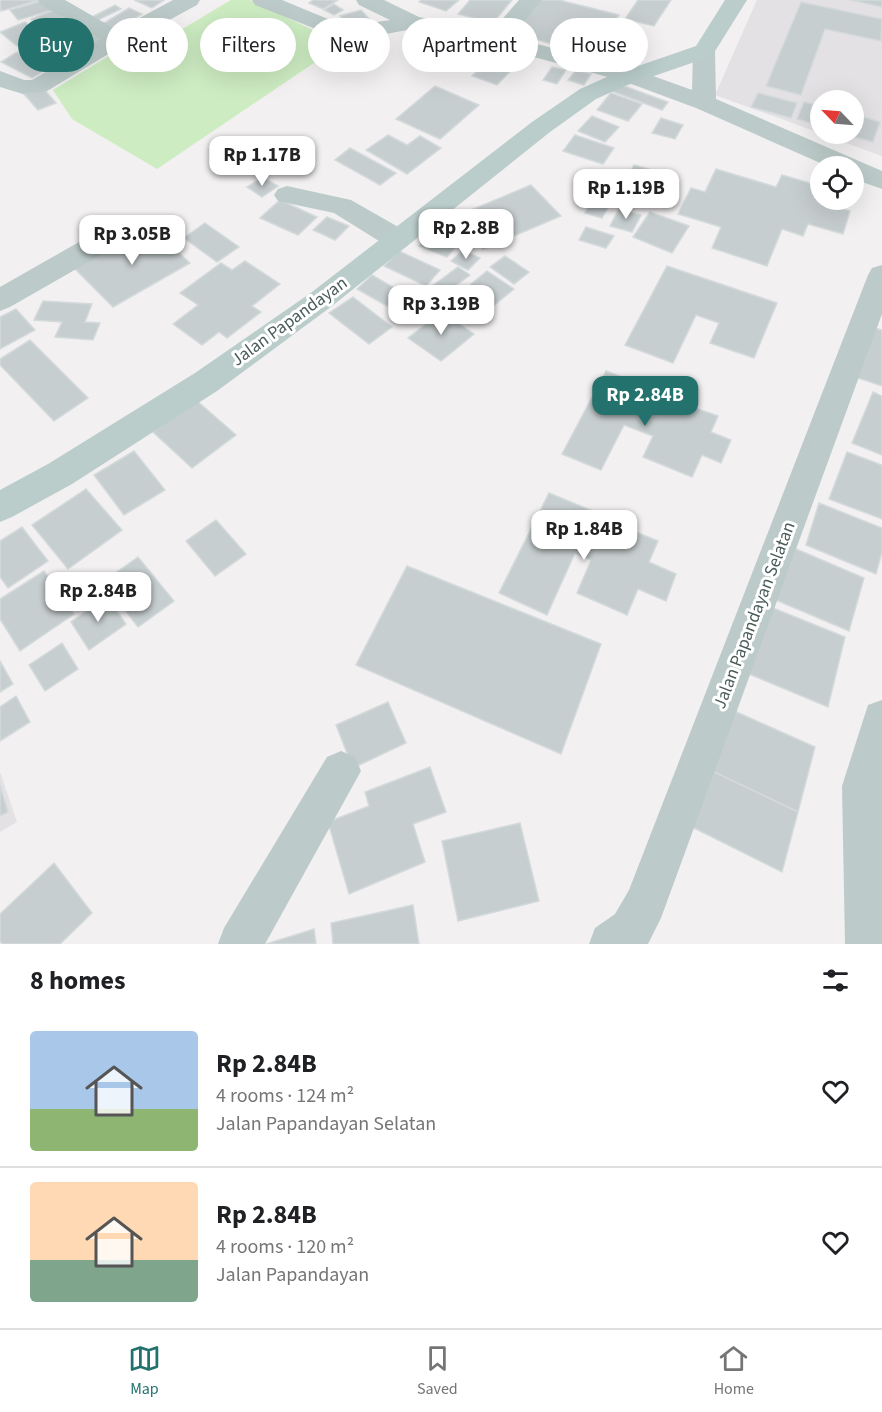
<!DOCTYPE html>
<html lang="en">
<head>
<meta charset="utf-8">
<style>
	:root { --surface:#fff; --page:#f6f6f6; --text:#202124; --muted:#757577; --line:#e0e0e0; --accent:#23726d }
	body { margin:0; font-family:"Source Sans 3",sans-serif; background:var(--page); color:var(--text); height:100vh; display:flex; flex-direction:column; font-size:22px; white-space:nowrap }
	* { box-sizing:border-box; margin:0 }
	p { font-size:20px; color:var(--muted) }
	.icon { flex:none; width:33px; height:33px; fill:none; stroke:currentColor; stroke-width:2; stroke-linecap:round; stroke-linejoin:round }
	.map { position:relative; height:944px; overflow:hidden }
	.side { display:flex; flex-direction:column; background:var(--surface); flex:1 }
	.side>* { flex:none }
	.guide { position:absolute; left:18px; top:18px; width:846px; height:54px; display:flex; gap:12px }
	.needle { width:39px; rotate:295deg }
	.tools { position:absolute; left:810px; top:90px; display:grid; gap:12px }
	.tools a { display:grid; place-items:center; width:54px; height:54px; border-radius:50%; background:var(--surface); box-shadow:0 6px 24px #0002; font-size:30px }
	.price { position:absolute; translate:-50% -51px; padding:0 14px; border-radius:12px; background:#fff; color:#222; font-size:20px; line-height:39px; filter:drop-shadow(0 2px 3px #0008) }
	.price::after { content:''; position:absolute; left:50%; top:36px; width:18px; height:14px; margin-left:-9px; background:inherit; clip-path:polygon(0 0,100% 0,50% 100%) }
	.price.selected { background:var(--accent); color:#fff }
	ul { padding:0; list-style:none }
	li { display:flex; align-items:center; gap:18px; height:150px; padding:0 30px }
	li+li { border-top:2px solid var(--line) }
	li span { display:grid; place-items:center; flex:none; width:168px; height:120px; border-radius:6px; color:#555 }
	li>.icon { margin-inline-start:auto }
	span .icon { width:72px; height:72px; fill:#fffc; stroke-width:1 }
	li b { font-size:26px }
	h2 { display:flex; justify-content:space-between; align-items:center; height:72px; padding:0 30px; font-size:26px }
	.tag { padding:0 21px; border-radius:27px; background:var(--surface); box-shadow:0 6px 24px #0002; font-size:21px; line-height:54px }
	.tag.selected { background:var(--accent); color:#fff }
	.menu { display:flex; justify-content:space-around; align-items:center; height:84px; border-top:2px solid var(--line); background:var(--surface); font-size:16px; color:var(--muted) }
	.menu a { display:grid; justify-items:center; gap:3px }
	.menu .selected { color:var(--accent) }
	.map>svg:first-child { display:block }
</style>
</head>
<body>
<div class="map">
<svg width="882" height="944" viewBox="0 0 882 944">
	<rect width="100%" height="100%" fill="#f2f0f1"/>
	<g fill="#e3e1e3">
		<path d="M757,0h125v156l-61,-22h33v-34h-34v33l-105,-38z"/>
		<path d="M0,772l17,50 -17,10z"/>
	</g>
	<path fill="#cdecc2" d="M231,0h19l92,44 -185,125 -85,-50 -19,-29 100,-61 16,8z"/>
	<g fill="#c7cecf" stroke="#d4dadb" stroke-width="1.5">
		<path d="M4,0h35l-38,11 -1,-10z"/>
		<path d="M44,0l8,10 -34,10 -8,-10z"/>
		<path d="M134,0h30l-12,8z"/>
		<path d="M313,0h25l-15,9 -14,-6z"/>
		<path d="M421,0h38l-13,11 -27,-9z"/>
		<path d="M470,0h42l-19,23 -35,-9z"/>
		<path d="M539,0h20l60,15 -27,40 -79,-22z"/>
		<path d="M638,0h33l-17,26 -29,-7z"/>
		<path d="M850,0h32v7z"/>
		<path d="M801,2l81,17 -1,22 -56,-12 -24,66 -35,-9z"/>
		<path d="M334,4l9,6 -9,5 -10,-5z"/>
		<path d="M115,5l6,4 -25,12 -6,-3z"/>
		<path d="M129,8l13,6 -28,17 -13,-6z"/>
		<path d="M57,9l8,8 -26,10 -8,-8z"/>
		<path d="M361,10l11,12 -21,6 -11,-12z"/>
		<path d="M25,22l16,13 -24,11 -17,-14z"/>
		<path d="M83,29l23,10 -40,25 -24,-11z"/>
		<path d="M500,48l24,9 -27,28 -25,-9z"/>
		<path d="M17,52l32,16 -17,10 -31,-16z"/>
		<path d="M552,67l14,3 -9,14 -14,-4z"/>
		<path d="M576,70l15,4 -7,11 -16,-5z"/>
		<path d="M616,83l52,19 -6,8 -53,-20z"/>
		<path d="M435,86l44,19 -39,34 -44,-20z"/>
		<path d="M42,87l14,16 -18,7 -14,-16z"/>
		<path d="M611,93l31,11 -14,17 -31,-11z"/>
		<path d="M758,93l39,10 -6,15 -40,-11z"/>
		<path d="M804,102l16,4 -3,19 -20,-6z"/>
		<path d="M854,114l26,8 -7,20 -30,-8h11z"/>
		<path d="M592,116l27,11 -14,15 -27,-11z"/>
		<path d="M661,118l22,7 -8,14 -23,-6z"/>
		<path d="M388,135l19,10 13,-9 21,12 -34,26 -41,-24z"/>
		<path d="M575,135l39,13 -11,16 -40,-13z"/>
		<path d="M350,148l46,25 -16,12 -45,-25z"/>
		<path d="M634,165l36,10 -7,18 -37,-11z"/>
		<path d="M716,169l60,18 6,-12 38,11v16l30,9 -7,23 -35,-10 -5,12 -21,-7 -15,37 -55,-18 9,-21 -43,-13 13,-26 14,4z"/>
		<path d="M263,177l15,9 -16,11 -15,-10z"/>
		<path d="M601,180l32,9 -10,19 -31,-10z"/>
		<path d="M531,185l30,31 -78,33 -29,-32z"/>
		<path d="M280,200l37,17 -19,18 -38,-17z"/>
		<path d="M592,201l17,5 -7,12 -17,-5z"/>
		<path d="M619,209l22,6 -9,17 -22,-6z"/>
		<path d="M650,212l39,14 -17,27 -39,-16z"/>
		<path d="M327,217l22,9 -14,14 -22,-10z"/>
		<path d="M205,223l34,24 -22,15 -33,-24z"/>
		<path d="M149,226l41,37 -77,44 -39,-39z"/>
		<path d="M586,227l28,9 -8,12 -27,-8z"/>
		<path d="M430,233l28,11 -11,13 -28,-11z"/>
		<path d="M463,250l17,8 -12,12 -17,-9z"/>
		<path d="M399,251l41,19 -14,16 -42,-20z"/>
		<path d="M505,256l24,16 -15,12 -24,-17z"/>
		<path d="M245,261l35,23 -28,22 9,6 -34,26 -8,-6 -17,13 -29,-21 25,-19 -18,-12 41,-30 11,7z"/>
		<path d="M667,266l110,37 -23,55 -44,-15 9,-20 -23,-8 -23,48 -48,-18z"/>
		<path d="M458,267l12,8 -27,20 -12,-8z"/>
		<path d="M487,271l27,18 -34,28 -26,-19z"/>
		<path d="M372,275l29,17 -14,14 -30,-17z"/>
		<path d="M353,297l39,30 -23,17 -40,-31z"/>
		<path d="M43,301l49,3 -7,18 15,1 -7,17 -38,-3 7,-15 -28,-2z"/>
		<path d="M16,309l19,21 -35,19v-32z"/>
		<path d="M442,312l32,22 -33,27 -33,-23z"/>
		<path d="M870,327l12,3v56l-27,-9z"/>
		<path d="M30,340l58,58 -34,23 -54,-56v-6z"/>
		<path d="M606,371l39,15 -2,4 75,26 -7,16 20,8 -10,23 -19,-8 -10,22 -49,-20 10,-21 -29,-11 -23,45 -39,-16z"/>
		<path d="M873,392l9,4v59l-30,-12z"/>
		<path d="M196,400l40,35 -44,33 -39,-36z"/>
		<path d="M134,451l31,39 -41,25 -30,-40z"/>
		<path d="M847,452l35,13v54l-53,-20z"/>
		<path d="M86,489l36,41 -54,39 -36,-44z"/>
		<path d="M549,493l46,19 -6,13 16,6 4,-10 49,20 -9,21 27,12 -10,27 -28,-12 -11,26 -50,-22 14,-33 -16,-7 -28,62 -48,-22z"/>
		<path d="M819,503l63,25v24l-6,22 -70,-29z"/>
		<path d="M216,520l30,34 -31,22 -29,-35z"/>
		<path d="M22,527l26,34 -40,27 -8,-11v-36z"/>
		<path d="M782,543l82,35 -15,53 -85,-36z"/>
		<path d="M138,557l36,44 -36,26 -35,-45z"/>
		<path d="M407,566l194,78 -40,110 -205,-89z"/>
		<path d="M44,571l30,43 -54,37 -20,-32v-20z"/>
		<path d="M107,597l19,27 -37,26 -18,-28z"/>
		<path d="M768,606l77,31 -17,70 -79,-33z"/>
		<path d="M62,643l16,26 -33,22 -16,-26z"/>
		<path d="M0,661l13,23 -13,8z"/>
		<path d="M16,696l14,26 -30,19v-34z"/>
		<path d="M388,702l18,41 -53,25 -17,-43z"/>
		<path d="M730,709l85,38 -17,65 -88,-42z"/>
		<path d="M430,767l16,45 -33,12 12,38 -76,32 -21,-72 41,-16 -4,-14z"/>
		<path d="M710,770l88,42 -16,60 -90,-45z"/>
		<path d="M0,785l8,27 -8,4z"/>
		<path d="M520,823l19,78 -81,20 -16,-80z"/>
		<path d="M54,863l38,50 -32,31h-58l-2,-3v-27z"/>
		<path d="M413,905l6,39h-86l-2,-21z"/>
		<path d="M314,929l2,15h-50z"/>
	</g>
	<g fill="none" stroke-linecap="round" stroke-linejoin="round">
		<g fill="#bccbc9" fill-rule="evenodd">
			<path d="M38,0h27l52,30 56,-30h27l-3,5 -72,39 -78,47 -24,3 -23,-7v-16l24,9h8l69,-41 -60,-34z"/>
			<path d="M252,0h30l53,22 30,2 25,-4 -31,-15 -3,-5h28l35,17 72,15 28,-32h23l-31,37 131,35 50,18 1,-39 3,-5 8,-2 8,2 3,5 1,48 166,72v18l-28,-10v-13h-27l-131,-58 -70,-26 -133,-36 -81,-17 -47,9 -34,-3 -76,-30z"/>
			<path d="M287,186l64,14 56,32 4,7 -4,7 -10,2 -10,-2 -53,-33 -56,-12 -4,-6 4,-6z"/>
			<path d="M96,235l10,3 4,7 -4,7 -96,55 -10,4v-24l86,-49z"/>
			<path d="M882,265v49l-221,604 -13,26h-59l6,-16 20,-14 14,-24 239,-615 4,-7z"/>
			<path d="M882,700v244h-37l-3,-158 26,-81z"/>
			<path d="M341,751l14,6 6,14 -96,173h-47l6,-16 103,-171z"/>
		</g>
		<path fill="#bacdcb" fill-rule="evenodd" d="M725,0h22l-35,56 -87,30 -29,13 -46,33 -218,174 -115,85 -145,93 -60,33 -12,5v-32l48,-26 147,-91 117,-81 220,-170 48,-33 29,-13 87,-30z"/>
	</g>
	<g text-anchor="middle" stroke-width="6" stroke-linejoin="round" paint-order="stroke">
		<g font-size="18" fill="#495c59" stroke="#fff">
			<text transform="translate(289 321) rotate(-36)" y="6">Jalan Papandayan</text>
			<text transform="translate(754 615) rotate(-69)" y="6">Jalan Papandayan Selatan</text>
		</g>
	</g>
</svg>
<div class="tools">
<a><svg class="needle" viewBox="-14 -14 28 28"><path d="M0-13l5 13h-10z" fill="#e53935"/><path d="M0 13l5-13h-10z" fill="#757577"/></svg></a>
<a><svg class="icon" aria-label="locate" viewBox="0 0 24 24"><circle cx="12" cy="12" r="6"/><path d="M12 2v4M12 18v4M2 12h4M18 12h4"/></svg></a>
</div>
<b class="price" style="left:262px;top:187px">Rp 1.17B</b>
<b class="price" style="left:626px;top:220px">Rp 1.19B</b>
<b class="price" style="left:466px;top:260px">Rp 2.8B</b>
<b class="price" style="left:132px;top:266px">Rp 3.05B</b>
<b class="price" style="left:441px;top:336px">Rp 3.19B</b>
<b class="price selected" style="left:645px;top:427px">Rp 2.84B</b>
<b class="price" style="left:584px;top:561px">Rp 1.84B</b>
<b class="price" style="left:98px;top:623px">Rp 2.84B</b>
<div class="guide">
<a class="tag selected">Buy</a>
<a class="tag">Rent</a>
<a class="tag">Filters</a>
<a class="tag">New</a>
<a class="tag">Apartment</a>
<a class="tag">House</a>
</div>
</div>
<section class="side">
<h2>8 homes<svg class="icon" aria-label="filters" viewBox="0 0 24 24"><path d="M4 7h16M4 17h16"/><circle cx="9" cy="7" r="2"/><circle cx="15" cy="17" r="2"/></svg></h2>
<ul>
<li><span style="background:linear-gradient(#a9c7e8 65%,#8fb573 0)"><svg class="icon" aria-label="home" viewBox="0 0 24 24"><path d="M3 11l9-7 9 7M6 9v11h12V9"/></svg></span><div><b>Rp 2.84B</b><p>4 rooms · 124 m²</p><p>Jalan Papandayan Selatan</p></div><svg class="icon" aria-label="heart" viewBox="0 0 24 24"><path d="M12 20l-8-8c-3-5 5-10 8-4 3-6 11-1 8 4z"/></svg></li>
<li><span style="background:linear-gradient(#ffd9b3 65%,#7fa58c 0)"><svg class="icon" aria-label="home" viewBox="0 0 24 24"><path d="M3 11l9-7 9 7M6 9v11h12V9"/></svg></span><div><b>Rp 2.84B</b><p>4 rooms · 120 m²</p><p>Jalan Papandayan</p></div><svg class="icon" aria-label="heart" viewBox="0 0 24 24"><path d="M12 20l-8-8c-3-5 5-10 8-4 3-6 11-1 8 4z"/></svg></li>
</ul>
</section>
<nav class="menu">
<a class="selected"><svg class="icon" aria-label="map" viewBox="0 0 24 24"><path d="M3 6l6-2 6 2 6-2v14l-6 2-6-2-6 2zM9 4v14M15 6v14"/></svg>Map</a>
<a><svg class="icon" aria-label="saved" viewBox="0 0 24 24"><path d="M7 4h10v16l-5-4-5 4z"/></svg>Saved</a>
<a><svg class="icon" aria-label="home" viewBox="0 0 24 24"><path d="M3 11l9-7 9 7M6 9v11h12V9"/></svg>Home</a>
</nav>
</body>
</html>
